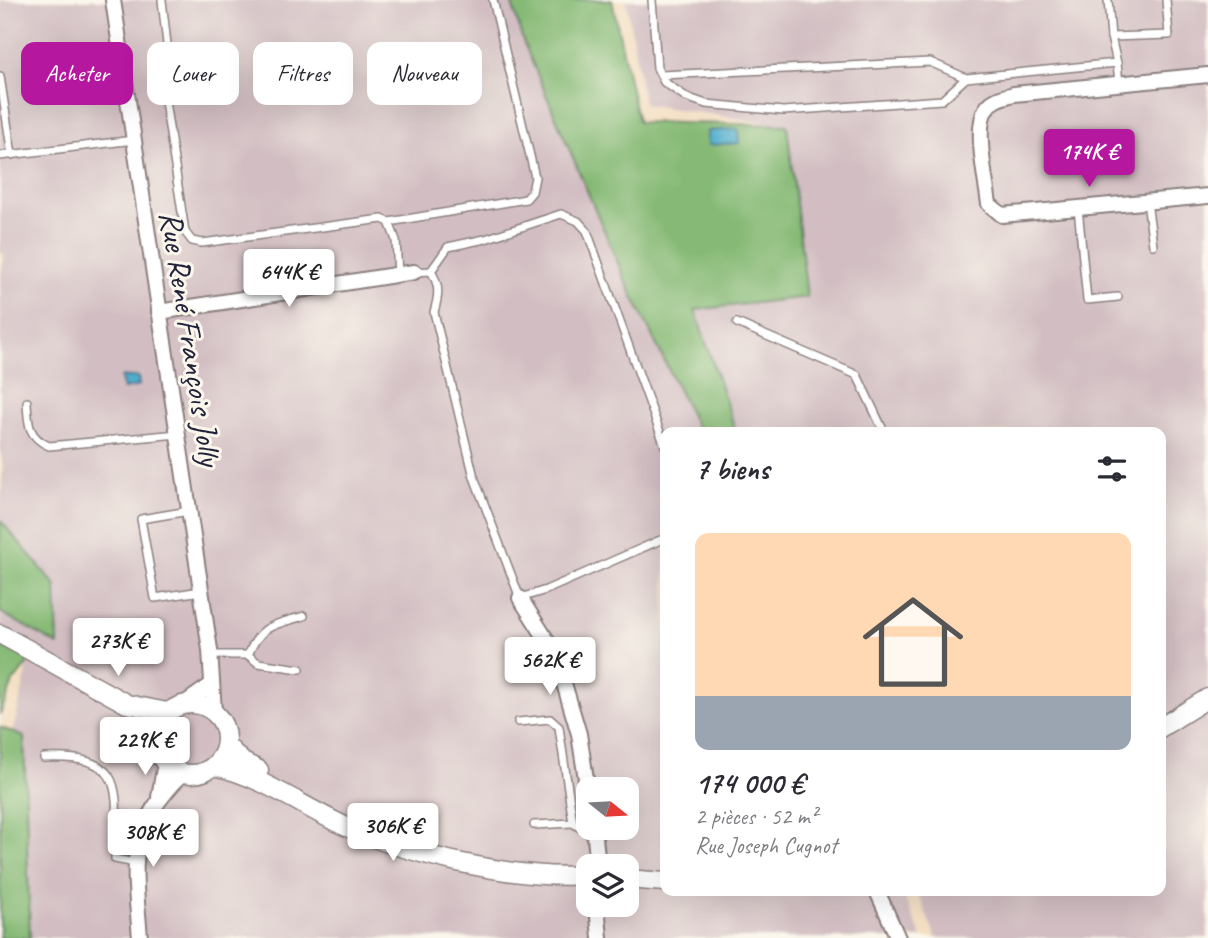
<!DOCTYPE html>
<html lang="fr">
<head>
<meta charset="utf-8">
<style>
	:root { --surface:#fff; --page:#f2f2f3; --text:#2b2b33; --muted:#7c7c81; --line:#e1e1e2; --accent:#b5179e }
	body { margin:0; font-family:Caveat,sans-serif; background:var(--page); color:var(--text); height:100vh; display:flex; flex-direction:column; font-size:26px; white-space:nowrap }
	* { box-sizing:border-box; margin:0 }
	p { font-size:23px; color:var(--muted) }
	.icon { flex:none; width:38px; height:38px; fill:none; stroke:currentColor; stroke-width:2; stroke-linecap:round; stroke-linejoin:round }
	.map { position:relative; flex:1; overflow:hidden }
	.drawer { position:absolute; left:660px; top:427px; width:506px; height:469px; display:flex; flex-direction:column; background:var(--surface); border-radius:14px; box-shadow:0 7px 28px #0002 }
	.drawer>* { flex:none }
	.hud { position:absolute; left:21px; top:42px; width:534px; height:63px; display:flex; gap:14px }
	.needle { width:46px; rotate:108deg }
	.tools { position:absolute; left:576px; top:777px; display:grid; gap:14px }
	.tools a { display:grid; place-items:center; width:63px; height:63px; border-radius:14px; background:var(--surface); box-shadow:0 7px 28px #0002; font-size:35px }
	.price { position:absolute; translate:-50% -60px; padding:0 16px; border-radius:7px; background:#fff; color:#222; font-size:23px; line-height:46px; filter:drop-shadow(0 2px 4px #0008) }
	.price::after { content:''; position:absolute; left:50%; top:42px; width:21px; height:16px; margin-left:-10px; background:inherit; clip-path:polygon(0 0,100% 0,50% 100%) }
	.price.active { background:var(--accent); color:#fff }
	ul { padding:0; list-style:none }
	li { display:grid; align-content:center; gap:14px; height:371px; padding:0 35px }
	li+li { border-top:2px solid var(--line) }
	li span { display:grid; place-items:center; height:217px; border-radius:14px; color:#555 }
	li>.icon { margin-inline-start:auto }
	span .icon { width:126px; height:126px; fill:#fffc; stroke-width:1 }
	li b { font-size:30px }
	h2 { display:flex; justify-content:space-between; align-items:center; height:84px; padding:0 35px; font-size:30px }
	.tag { padding:0 24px; border-radius:14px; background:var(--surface); box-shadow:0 7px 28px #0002; font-size:24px; line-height:63px }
	.tag.active { background:var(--accent); color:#fff }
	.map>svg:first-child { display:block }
</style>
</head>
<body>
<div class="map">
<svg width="1208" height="938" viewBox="0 0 1208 938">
	<rect width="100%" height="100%" fill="#fbf7ec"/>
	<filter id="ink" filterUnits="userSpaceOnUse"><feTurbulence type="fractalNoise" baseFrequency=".0143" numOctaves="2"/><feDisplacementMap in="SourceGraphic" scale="14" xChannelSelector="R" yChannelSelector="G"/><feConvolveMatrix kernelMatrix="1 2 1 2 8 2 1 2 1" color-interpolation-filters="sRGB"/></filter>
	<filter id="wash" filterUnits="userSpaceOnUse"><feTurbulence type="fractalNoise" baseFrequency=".00686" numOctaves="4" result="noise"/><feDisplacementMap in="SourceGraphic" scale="28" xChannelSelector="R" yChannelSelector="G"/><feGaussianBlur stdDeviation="1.57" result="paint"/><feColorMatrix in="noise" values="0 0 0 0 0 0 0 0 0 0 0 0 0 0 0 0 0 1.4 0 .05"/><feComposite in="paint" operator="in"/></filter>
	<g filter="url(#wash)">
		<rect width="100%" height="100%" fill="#f4dfc3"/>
		<g fill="#d2bec2" fill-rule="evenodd">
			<path d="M0,0h511l13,41 103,243 72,148h-34v459h237l20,47h-902l-9,-200 16,-67 -27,-30v-29l58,32 -2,-58 -56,-66 3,-55 -3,-15v-167l4,-29 -4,-2zM588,789h38v39h-38zM588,866h38v39h-38z"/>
			<path d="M626,0h582v938h-272l-19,-47h243v-459h-424l-41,-123 92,-183 -143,-22z"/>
		</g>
		<g fill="#85b974" stroke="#546e58" stroke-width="2">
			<path d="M511,0h101l26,122 149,3 20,172 -112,13 41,122h-37l-72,-148 -104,-243z"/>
			<path d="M0,520l56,66 2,59 -58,-33z"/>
			<path d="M0,645l31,14 -18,23 -13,33z"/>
			<path d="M0,727l24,10 6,201h-30z"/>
		</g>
		<g fill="#50aece" stroke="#396884" stroke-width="2">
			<path d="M738,129l1,14 -31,2 -1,-14z"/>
			<path d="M121,377h17l1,9 -16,3z"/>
		</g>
	</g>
	<g filter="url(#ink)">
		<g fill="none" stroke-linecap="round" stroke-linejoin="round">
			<g stroke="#8b807f" stroke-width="10">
				<g id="service">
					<path d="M162,0l7,62 -6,26 22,144 7,9 10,2 180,-24 7,3 137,-23 6,-7 3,-15 -42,-177"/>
					<path d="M652,0l5,68 7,14 22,15 20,7 77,7 159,-11 24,-22 151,-15 2,20"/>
					<path d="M1108,0l3,37 6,26"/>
					<path d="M1111,37l58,-2 -3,-35"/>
					<path d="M661,75l269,-13 36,16"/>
					<path d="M0,76l12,79"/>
					<path d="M0,156l134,-16"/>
					<path d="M1147,202l6,43"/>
					<path d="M1078,208l9,92 31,-3"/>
					<path d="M389,222l7,18 2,34"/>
					<path d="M431,271l17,-24 37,-8 76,-25 17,7 9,10 78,215"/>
					<path d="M414,272l17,-1c9,15 8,24 3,41l40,165 46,121 26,-8 119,-52"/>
					<path d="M737,323l120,52 27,57"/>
					<path d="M27,402c1,22 1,35 22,44l129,-12"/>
					<path d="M189,511l-48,8 14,79 46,-7"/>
					<path d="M211,655h37l10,8 42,6"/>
					<path d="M248,655c13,-31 26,-30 56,-39"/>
					<path d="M518,722l32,-3 9,8 14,96 22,15"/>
					<path d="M44,758c86,-4 72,34 71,101l21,4"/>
					<path d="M534,825l39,-2"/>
				</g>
			</g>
			<g stroke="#8b807f" stroke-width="18">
				<g id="minor">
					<path d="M113,0l97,650 4,62"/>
					<path d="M1208,75l-194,19c-11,3 -22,5 -28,15 -12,18 0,72 3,95l13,11 206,-19"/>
					<path d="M159,312l255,-40"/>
					<path d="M520,598l35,55 24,81 9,58"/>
					<path d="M184,704l27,-19"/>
					<path d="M159,797l6,-34"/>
					<path d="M594,828l4,38"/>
					<path d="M877,891l21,47"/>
					<path d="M597,905l3,33"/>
					<path d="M140,938c-6,-77 -15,-106 43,-165"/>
				</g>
			</g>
			<g stroke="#8b807f" stroke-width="21">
				<g id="tertiary">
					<path d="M0,634l127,70 40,8"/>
					<circle cx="191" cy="739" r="35"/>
					<path d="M1160,728l48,-30"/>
					<path d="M226,745l17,17 16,8"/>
					<path d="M214,766c48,10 90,42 135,62 65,28 168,52 238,47"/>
					<path d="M626,879l39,3"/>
				</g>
			</g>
			<use href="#service" stroke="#fff" stroke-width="7"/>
			<use href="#minor" stroke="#fff" stroke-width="14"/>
			<use href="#tertiary" stroke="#fff" stroke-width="18"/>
		</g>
	</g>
	<g text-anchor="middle" stroke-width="6" stroke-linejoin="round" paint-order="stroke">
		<g font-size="33" fill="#22223b" stroke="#fbf7ec">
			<text transform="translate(192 338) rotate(81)" y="12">Rue René François Jolly</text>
		</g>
	</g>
</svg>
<div class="tools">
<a><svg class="needle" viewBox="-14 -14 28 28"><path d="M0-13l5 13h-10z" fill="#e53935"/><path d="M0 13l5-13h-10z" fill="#7c7c81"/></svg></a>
<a><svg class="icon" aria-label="layers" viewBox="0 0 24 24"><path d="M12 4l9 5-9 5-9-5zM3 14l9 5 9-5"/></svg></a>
</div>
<b class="price active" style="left:1089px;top:189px">174K €</b>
<b class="price" style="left:289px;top:309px">644K €</b>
<b class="price" style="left:118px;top:678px">273K €</b>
<b class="price" style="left:550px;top:697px">562K €</b>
<b class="price" style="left:145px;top:777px">229K €</b>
<b class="price" style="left:393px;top:863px">306K €</b>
<b class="price" style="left:153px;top:869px">308K €</b>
<div class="hud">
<a class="tag active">Acheter</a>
<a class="tag">Louer</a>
<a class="tag">Filtres</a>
<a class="tag">Nouveau</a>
</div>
<section class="drawer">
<h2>7 biens<svg class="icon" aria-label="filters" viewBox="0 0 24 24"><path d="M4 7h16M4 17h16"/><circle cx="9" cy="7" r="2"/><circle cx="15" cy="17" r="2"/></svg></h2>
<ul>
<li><span style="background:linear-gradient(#ffd9b3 75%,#9aa5b1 0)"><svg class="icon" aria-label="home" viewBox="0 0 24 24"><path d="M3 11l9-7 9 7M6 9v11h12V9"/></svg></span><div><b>174 000 €</b><p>2 pièces · 52 m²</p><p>Rue Joseph Cugnot</p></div></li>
</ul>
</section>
</div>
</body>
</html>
